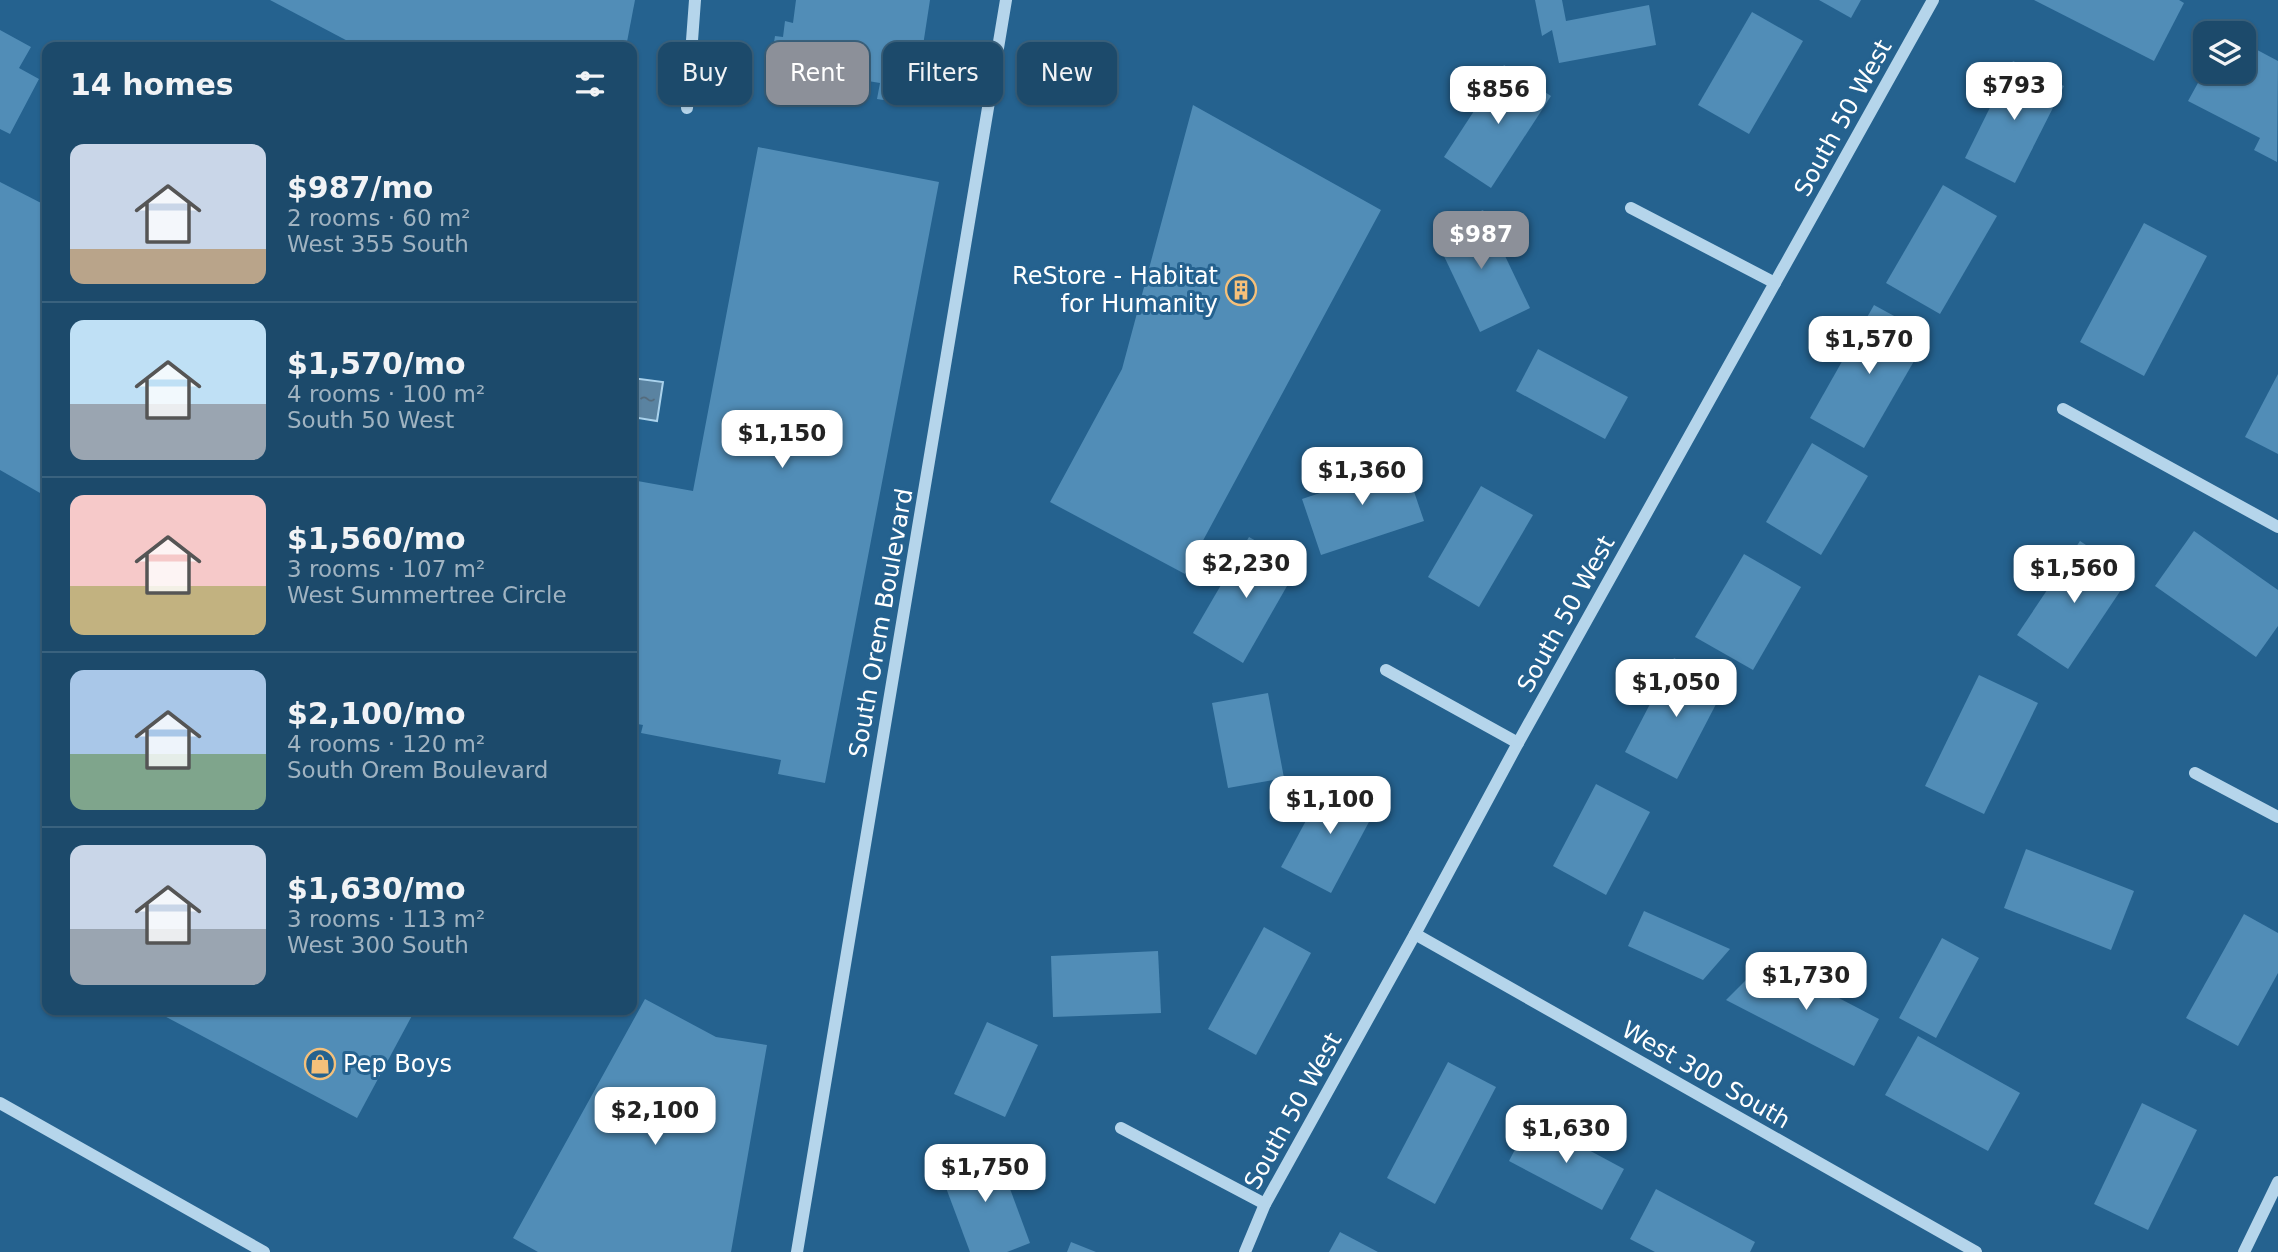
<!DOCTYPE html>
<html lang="en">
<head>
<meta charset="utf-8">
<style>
	:root { --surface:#1c4a6b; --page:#255171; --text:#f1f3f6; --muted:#a0b3c1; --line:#3a627e; --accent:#8c9099 }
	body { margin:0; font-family:"DejaVu Sans",sans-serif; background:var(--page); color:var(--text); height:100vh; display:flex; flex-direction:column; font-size:26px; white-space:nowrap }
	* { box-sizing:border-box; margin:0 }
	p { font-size:23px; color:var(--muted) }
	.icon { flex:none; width:38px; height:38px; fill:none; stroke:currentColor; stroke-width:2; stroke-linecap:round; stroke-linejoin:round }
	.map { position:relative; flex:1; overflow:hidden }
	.panel { position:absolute; left:42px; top:42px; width:595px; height:973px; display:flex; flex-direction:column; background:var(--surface); border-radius:14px; box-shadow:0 2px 5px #0004,0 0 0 2px var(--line) }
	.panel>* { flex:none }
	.banner { position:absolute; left:658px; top:42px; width:665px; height:63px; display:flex; gap:14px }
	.controls { position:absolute; left:2193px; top:21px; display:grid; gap:14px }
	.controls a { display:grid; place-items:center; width:63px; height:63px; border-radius:14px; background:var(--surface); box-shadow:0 2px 5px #0004,0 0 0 2px var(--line); font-size:35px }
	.price { position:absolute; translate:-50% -60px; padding:0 16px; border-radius:14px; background:#fff; color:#222; font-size:23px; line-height:46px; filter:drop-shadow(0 2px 4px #0008) }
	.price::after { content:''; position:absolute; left:50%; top:42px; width:21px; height:16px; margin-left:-10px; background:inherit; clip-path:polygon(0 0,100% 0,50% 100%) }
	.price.current { background:var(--accent); color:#fff }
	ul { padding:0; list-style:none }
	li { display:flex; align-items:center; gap:21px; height:175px; padding:0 28px }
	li+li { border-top:2px solid var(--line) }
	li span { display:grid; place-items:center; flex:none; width:196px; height:140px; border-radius:14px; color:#555 }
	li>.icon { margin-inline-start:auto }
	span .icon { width:84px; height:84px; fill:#fffc; stroke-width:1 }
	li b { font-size:30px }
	h2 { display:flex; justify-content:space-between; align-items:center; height:84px; padding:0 28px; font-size:30px }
	.pill { padding:0 24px; border-radius:14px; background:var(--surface); box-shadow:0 2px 5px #0004,0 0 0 2px var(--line); font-size:24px; line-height:63px }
	.pill.current { background:var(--accent); color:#fff }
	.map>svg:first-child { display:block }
</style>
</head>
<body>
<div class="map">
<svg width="2278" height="1252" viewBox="0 0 2278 1252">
	<defs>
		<pattern id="water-ripples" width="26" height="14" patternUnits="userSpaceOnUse" patternTransform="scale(1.75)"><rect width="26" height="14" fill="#5a83a1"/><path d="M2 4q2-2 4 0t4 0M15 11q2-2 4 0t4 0" fill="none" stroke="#546a7b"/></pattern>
	</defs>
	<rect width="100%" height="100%" fill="#25628f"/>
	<path fill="url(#water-ripples)" stroke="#aad2ec" stroke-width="2" d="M632,378l31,4 -6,39 -25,-4z"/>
	<g fill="#518db7">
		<path d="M270,0h365l-9,47h-267z"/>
		<path d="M796,0h134l-8,52 8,1 -8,53 -45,-7 3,-16 -12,-2 -2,15 -98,-15 7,-45 8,1 2,-16 8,2z"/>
		<path d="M1535,0h27l4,21 83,-16 7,40 -97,18 -7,-33 -10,6z"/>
		<path d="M1819,0h42l-10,18z"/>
		<path d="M2034,0h145l5,3 -30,58z"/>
		<path d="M1752,12l51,29 -54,93 -51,-29z"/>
		<path d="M0,30l31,17 -12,21 20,11 -29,55 -10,-5z"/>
		<path d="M2246,44l32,17 -1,101 -23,-12 6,-12 -72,-37 16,-29h6l17,9 5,-9h12v-23z"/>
		<path d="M2013,61l51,25 -49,97 -50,-25z"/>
		<path d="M1504,65l47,31 -60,92 -47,-31z"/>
		<path d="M1193,105l188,105 -196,364 -135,-72 72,-133z"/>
		<path d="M758,147l181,35 -114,601 -47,-9 3,-14 -140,-27 2,-8 -11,-2v-243l61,11z"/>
		<path d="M0,182l47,24v291l-47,-27z"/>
		<path d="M1943,185l54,31 -57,98 -54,-31z"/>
		<path d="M1483,210l47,98 -50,24 -47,-99z"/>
		<path d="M2144,223l63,33 -63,120 -64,-34z"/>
		<path d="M1874,305l55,30 -65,113 -54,-30z"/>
		<path d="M1538,349l90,48 -23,42 -89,-48z"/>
		<path d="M2278,374v80l-33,-17z"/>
		<path d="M1812,443l56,33 -47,79 -55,-33z"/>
		<path d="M1371,458l6,17 28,-10 19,56 -103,34 -19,-56 39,-13 -6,-16z"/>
		<path d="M1481,486l52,29 -54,92 -51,-30z"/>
		<path d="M2194,531l84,59v36l-22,31 -101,-71z"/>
		<path d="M1249,537l50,28 -56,98 -50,-30z"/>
		<path d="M2080,541l51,34 -63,94 -51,-34z"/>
		<path d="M1744,554l57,33 -48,83 -58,-33z"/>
		<path d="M1674,658l52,27 -49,94 -52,-27z"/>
		<path d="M1979,675l59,28 -54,111 -59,-28z"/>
		<path d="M1268,693l16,85 -56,10 -16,-85z"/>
		<path d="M1329,778l49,27 -47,88 -50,-26z"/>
		<path d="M1596,784l54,28 -44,83 -53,-29z"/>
		<path d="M2026,849l108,42 -23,59 -107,-42z"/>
		<path d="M1644,911l86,38 -27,31 -75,-34z"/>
		<path d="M2244,914l34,19v40l-40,73 -52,-28z"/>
		<path d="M1264,927l47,26 -55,102 -48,-26z"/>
		<path d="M1942,938l37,20 -43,80 -37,-20z"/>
		<path d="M1158,951l3,62 -108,4 -2,-61z"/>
		<path d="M1766,960l113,59 -25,47 -128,-66z"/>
		<path d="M645,999l71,38 51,8 -36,207h-193l-25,-14z"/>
		<path d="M153,1010h262l-58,108z"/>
		<path d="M987,1022l51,23 -33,72 -51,-23z"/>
		<path d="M1918,1036l102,57 -32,58 -103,-56z"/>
		<path d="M1448,1062l48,25 -61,117 -48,-26z"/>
		<path d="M2142,1103l55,27 -49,100 -54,-26z"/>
		<path d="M1531,1119l93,50 -22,41 -93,-49z"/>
		<path d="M995,1148l35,95 -23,9h-37l-31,-83z"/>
		<path d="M1656,1189l99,53 -5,10h-95l-25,-13z"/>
		<path d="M1340,1232l38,20h-49z"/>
		<path d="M1071,1242l25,10h-29z"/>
	</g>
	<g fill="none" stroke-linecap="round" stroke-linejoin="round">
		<g stroke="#b5d5eb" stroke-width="12">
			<path d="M687,108l8,-108"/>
			<path d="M1631,208l144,75"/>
			<path d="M2063,409l215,118"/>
			<path d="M1386,670l132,73"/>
			<path d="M2195,773l83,44"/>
			<path d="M1415,934l561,318"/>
			<path d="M0,1103l264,149"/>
			<path d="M1121,1128l144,76"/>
			<path d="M797,1252l209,-1252"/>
			<path d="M1245,1252l20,-48 150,-270 103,-191 415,-743"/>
			<path d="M2244,1252l34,-70"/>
		</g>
	</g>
	<defs>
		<g id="building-ring" transform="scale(1.575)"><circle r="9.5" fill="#25628f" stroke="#f5c07a" stroke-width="1.5"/><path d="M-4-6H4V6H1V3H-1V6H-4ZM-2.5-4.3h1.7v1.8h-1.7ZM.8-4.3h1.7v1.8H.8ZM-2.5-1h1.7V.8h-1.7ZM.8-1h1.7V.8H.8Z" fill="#f5c07a"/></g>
		<g id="shop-ring" transform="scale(1.575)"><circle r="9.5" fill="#25628f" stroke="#f5c07a" stroke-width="1.5"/><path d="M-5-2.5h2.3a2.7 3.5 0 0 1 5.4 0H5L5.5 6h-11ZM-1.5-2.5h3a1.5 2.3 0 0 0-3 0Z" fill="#f5c07a"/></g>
	</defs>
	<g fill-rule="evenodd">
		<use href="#building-ring" x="1241" y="290"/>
		<use href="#shop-ring" x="320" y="1064"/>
	</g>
	<g text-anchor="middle" stroke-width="6" stroke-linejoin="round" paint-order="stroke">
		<g font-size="24" fill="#fff" stroke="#25628f">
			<text transform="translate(1843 118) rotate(-61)" y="8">South 50 West</text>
			<text transform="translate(1566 614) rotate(-61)" y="8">South 50 West</text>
			<text transform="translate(881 623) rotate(-80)" y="8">South Orem Boulevard</text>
			<text transform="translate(1706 1075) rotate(30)" y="8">West 300 South</text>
			<text transform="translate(1293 1111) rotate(-61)" y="8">South 50 West</text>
		</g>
		<g font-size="24" fill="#fff" stroke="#25628f" text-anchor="end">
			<text x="1218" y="284">ReStore - Habitat<tspan x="1218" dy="28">for Humanity</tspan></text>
			<text x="343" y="1072" text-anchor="start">Pep Boys</text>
		</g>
	</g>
</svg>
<div class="controls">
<a><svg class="icon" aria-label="layers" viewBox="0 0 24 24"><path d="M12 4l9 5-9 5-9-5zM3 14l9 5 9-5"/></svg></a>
</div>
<b class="price" style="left:2014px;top:122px">$793</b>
<b class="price" style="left:1498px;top:126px">$856</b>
<b class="price current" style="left:1481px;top:271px">$987</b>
<b class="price" style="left:1869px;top:376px">$1,570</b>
<b class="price" style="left:782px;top:470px">$1,150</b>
<b class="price" style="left:1362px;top:507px">$1,360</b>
<b class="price" style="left:1246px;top:600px">$2,230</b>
<b class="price" style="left:2074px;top:605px">$1,560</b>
<b class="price" style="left:1676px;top:719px">$1,050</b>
<b class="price" style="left:1330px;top:836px">$1,100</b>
<b class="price" style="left:1806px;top:1012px">$1,730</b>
<b class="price" style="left:655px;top:1147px">$2,100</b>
<b class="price" style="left:1566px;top:1165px">$1,630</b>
<b class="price" style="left:985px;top:1204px">$1,750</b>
<div class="banner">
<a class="pill">Buy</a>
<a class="pill current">Rent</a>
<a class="pill">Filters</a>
<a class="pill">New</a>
</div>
<section class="panel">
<h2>14 homes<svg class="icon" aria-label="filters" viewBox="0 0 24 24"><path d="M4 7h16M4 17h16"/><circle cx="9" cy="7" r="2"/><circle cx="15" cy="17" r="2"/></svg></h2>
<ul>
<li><span style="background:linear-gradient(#c9d6e8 75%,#b9a48a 0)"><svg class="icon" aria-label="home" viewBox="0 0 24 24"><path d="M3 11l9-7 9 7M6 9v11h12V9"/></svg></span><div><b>$987/mo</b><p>2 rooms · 60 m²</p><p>West 355 South</p></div></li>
<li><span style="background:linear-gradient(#bfe0f5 60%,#9aa5b1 0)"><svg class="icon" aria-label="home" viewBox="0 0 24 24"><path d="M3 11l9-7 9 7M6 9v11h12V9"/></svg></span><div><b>$1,570/mo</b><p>4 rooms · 100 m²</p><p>South 50 West</p></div></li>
<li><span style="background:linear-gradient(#f6c9c9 65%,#c2b280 0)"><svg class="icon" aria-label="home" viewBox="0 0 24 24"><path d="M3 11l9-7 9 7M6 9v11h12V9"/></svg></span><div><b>$1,560/mo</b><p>3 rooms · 107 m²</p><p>West Summertree Circle</p></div></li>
<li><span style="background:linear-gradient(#a9c7e8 60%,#7fa58c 0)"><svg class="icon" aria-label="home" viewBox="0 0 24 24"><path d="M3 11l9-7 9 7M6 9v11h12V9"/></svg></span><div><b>$2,100/mo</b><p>4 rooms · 120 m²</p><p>South Orem Boulevard</p></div></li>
<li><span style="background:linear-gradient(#c9d6e8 60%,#9aa5b1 0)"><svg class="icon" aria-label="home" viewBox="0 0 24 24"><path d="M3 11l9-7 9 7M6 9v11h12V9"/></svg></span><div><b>$1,630/mo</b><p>3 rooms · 113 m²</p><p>West 300 South</p></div></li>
</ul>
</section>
</div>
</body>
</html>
